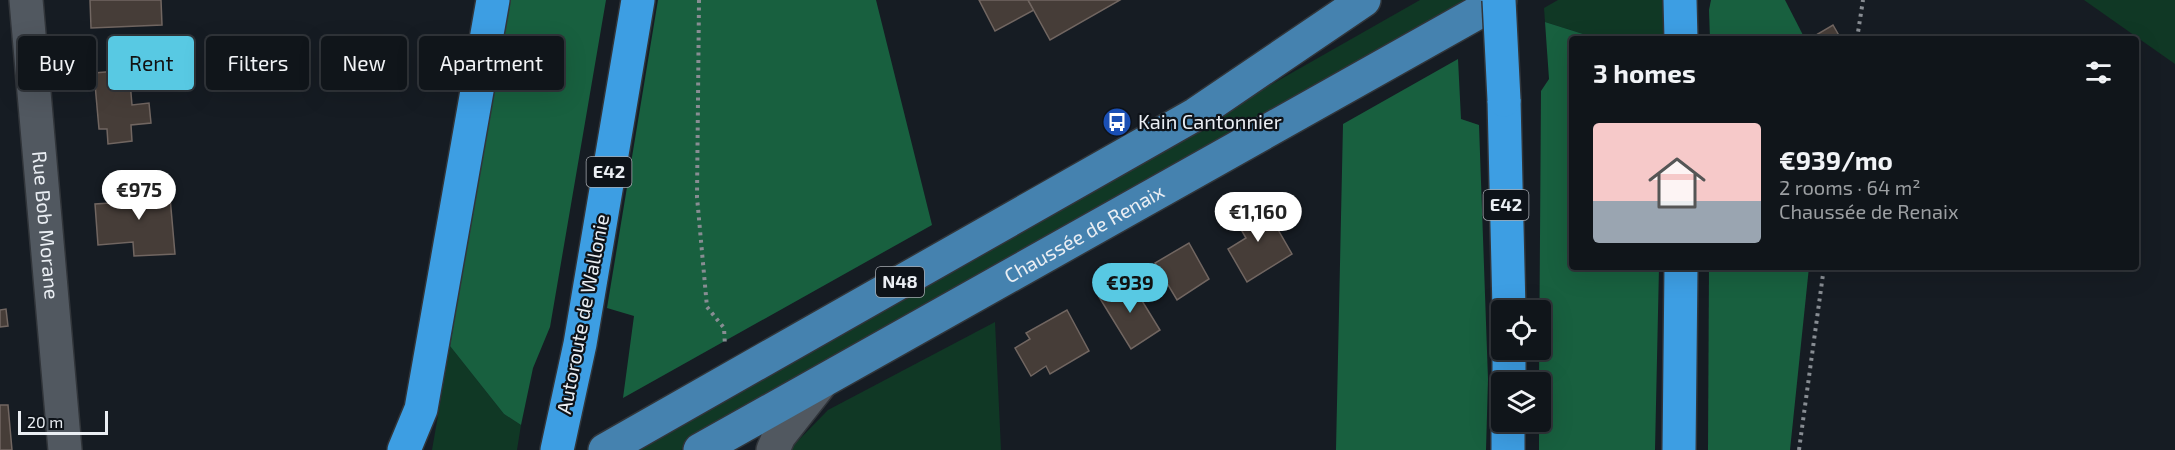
<!DOCTYPE html>
<html lang="en">
<head>
<meta charset="utf-8">
<style>
	:root { --surface:#10151a; --page:#191e23; --text:#f1f3f6; --muted:#9c9fa2; --line:#303439; --accent:#58c9e3 }
	body { margin:0; font-family:"Exo 2",sans-serif; background:var(--page); color:var(--text); height:100vh; display:flex; flex-direction:column; font-size:22px; white-space:nowrap }
	* { box-sizing:border-box; margin:0 }
	p { font-size:20px; color:var(--muted) }
	.icon { flex:none; width:33px; height:33px; fill:none; stroke:currentColor; stroke-width:2; stroke-linecap:round; stroke-linejoin:round }
	.map { position:relative; flex:1; overflow:hidden }
	.drawer { position:absolute; left:1569px; top:36px; width:570px; height:234px; display:flex; flex-direction:column; background:var(--surface); border-radius:6px; box-shadow:0 6px 24px #0002,0 0 0 2px var(--line) }
	.drawer>* { flex:none }
	.guide { position:absolute; left:18px; top:36px; width:570px; height:54px; display:flex; gap:12px }
	.buttons { position:absolute; left:1491px; top:300px; display:grid; gap:12px }
	.buttons a { display:grid; place-items:center; width:60px; height:60px; border-radius:6px; background:var(--surface); box-shadow:0 6px 24px #0002,0 0 0 2px var(--line); font-size:30px }
	.scale { position:absolute; left:18px; bottom:15px; width:90px; box-sizing:border-box; padding-left:6px; border:3px solid #eaeef3; border-top:0; font-size:16px; line-height:21px; white-space:nowrap; color:#eaeef3; -webkit-text-stroke:4px #0e1319; paint-order:stroke }
	.price { position:absolute; translate:-50% -51px; padding:0 14px; border-radius:21px; background:#fff; color:#222; font-size:20px; line-height:39px; filter:drop-shadow(0 2px 3px #0008) }
	.price::after { content:''; position:absolute; left:50%; top:36px; width:18px; height:14px; margin-left:-9px; background:inherit; clip-path:polygon(0 0,100% 0,50% 100%) }
	.price.current { background:var(--accent); color:#111 }
	ul { padding:0; list-style:none }
	li { display:flex; align-items:center; gap:18px; height:150px; padding:0 24px }
	li+li { border-top:2px solid var(--line) }
	li span { display:grid; place-items:center; flex:none; width:168px; height:120px; border-radius:6px; color:#555 }
	li>.icon { margin-inline-start:auto }
	span .icon { width:72px; height:72px; fill:#fffc; stroke-width:1 }
	li b { font-size:26px }
	h2 { display:flex; justify-content:space-between; align-items:center; height:72px; padding:0 24px; font-size:26px }
	.pill { padding:0 21px; border-radius:6px; background:var(--surface); box-shadow:0 6px 24px #0002,0 0 0 2px var(--line); font-size:21px; line-height:54px }
	.pill.current { background:var(--accent); color:#111 }
	.map>svg:first-child { display:block }
</style>
</head>
<body>
<div class="map">
<svg width="2175" height="450" viewBox="0 0 2175 450">
	<rect width="100%" height="100%" fill="#161c23"/>
	<g fill="#103825">
		<path d="M1420,0h60l-799,450h-53z"/>
		<path d="M1558,0h106l1,39h-66l-54,-17 -1,-14z"/>
		<path d="M2084,0h91v64z"/>
		<path d="M995,322l6,128h-212l39,-40z"/>
		<path d="M450,346l54,68 17,11 -4,25h-85z"/>
	</g>
	<g fill="#18603f">
		<path d="M508,0h98l-56,327 -17,41 -12,57 -17,-11 -54,-68z"/>
		<path d="M658,0h218l56,225 -309,173 11,-82 -27,-8z"/>
		<path d="M1711,0h74l20,39h-95l-1,-29z"/>
		<path d="M1545,22l54,17h-27v228h87l-4,183h-116v-28h1v-40h-1l2,-291 8,-12z"/>
		<path d="M1458,59l3,60 18,6 9,254 -2,71h-150l7,-326z"/>
		<path d="M1709,267h100l-19,183h-82z"/>
	</g>
	<g fill="#463d38" stroke="#716661" stroke-width="1.5">
		<path d="M90,0h71l1,25 -71,3z"/>
		<path d="M979,0h49l6,10 -39,21z"/>
		<path d="M1028,0h92l-70,40z"/>
		<path d="M1833,25l8,14h-23l-2,-4z"/>
		<path d="M129,70l3,35 17,-2 2,20 -20,2 1,16 -24,3 -1,-15h-8l-5,-56z"/>
		<path d="M162,174l2,23h6l5,57 -41,2 -1,-14 -35,3 -3,-41 47,-3 -2,-25z"/>
		<path d="M1262,202l30,52 -45,28 -19,-33 18,-11 -11,-19z"/>
		<path d="M1189,243l20,36 -32,21 -22,-37z"/>
		<path d="M1128,278l32,52 -29,19 -32,-52z"/>
		<path d="M6,309l2,17 -8,1v-17z"/>
		<path d="M1067,310l22,41 -39,23 -4,-8 -15,10 -16,-28 15,-9 -4,-6z"/>
		<path d="M0,405h8l4,45h-12z"/>
	</g>
	<g fill="none" stroke-linecap="round" stroke-linejoin="round">
		<g stroke="#31353a" stroke-width="36">
			<g id="minor">
				<path id="s1" d="M26,0l39,450"/>
				<path d="M773,450l6,-14 41,-52"/>
			</g>
		</g>
		<g stroke="#31353a" stroke-width="36">
			<g id="major">
				<path d="M605,450l591,-336 168,-114"/>
				<path id="s2" d="M700,450l800,-450"/>
			</g>
		</g>
		<g stroke="#31353a" stroke-width="36">
			<g id="highway">
				<path d="M1680,0l1,39"/>
				<path d="M1504,100l5,210"/>
				<path d="M1509,382v-32"/>
				<path d="M404,450l17,-41 72,-409"/>
				<path d="M557,450l23,-106 58,-344"/>
				<path d="M1508,450v-28"/>
				<path d="M1679,450l2,-183"/>
			</g>
		</g>
		<g stroke="#888d93" stroke-width="4" stroke-dasharray="3 4.5" stroke-linecap="butt">
			<path d="M699,0l-2,197 10,110 17,21 1,18"/>
			<path d="M1857,39l6,-39"/>
			<path d="M1799,450l25,-183"/>
		</g>
		<use href="#minor" stroke="#515860" stroke-width="33"/>
		<use href="#major" stroke="#4582af" stroke-width="33"/>
		<use href="#highway" stroke="#3d9ee3" stroke-width="33"/>
		<g stroke="#31353a" stroke-width="36" stroke-linecap="butt">
			<path id="highway-bridge" d="M1499,0l5,100"/>
		</g>
		<use href="#highway-bridge" stroke="#3d9ee3" stroke-width="33"/>
	</g>
	<defs>
		<g id="bus-disc" transform="scale(1.5)"><circle r="9.5" fill="#1a4fb4" stroke="#0e1319"/><path d="M-5-6H5V4H4V6H2V4H-2V6H-4V4H-5ZM-3.5-4V0h7V-4ZM-3.5 1.2v1.5H-2V1.2ZM2 1.2v1.5H3.5V1.2Z" fill="#fff"/></g>
	</defs>
	<g fill-rule="evenodd">
		<use href="#bus-disc" x="1117" y="122"/>
	</g>
	<g text-anchor="middle" stroke-width="4.5" stroke-linejoin="round" paint-order="stroke">
		<g fill="#0e1319" stroke="#a8acb2" stroke-width="1.5">
			<rect x="586.5" y="157" width="45" height="30" rx="4.5"/>
			<rect x="1483.5" y="190" width="45" height="30" rx="4.5"/>
			<rect x="876" y="267" width="48" height="30" rx="4.5"/>
		</g>
		<g font-size="18" font-weight="bold" fill="#eaeef3">
			<text x="609" y="178">E42</text>
			<text x="1506" y="211">E42</text>
			<text x="900" y="288">N48</text>
		</g>
		<g font-size="20" fill="#eaeef3" stroke="#0e1319" text-anchor="start">
			<text x="1138" y="129">Kain Cantonnier</text>
		</g>
		<g font-size="20" fill="#eaeef3" stroke="#0e1319">
			<text dy="7" stroke="none"><textPath href="#s1" startOffset="226">Rue Bob Morane</textPath></text>
			<text dy="7" stroke="none"><textPath href="#s2" startOffset="441">Chaussée de Renaix</textPath></text>
			<text transform="translate(583 314) rotate(-79)" y="7">Autoroute de Wallonie</text>
		</g>
	</g>
</svg>
<div class="buttons">
<a><svg class="icon" aria-label="locate" viewBox="0 0 24 24"><circle cx="12" cy="12" r="6"/><path d="M12 2v4M12 18v4M2 12h4M18 12h4"/></svg></a>
<a><svg class="icon" aria-label="layers" viewBox="0 0 24 24"><path d="M12 4l9 5-9 5-9-5zM3 14l9 5 9-5"/></svg></a>
</div>
<div class="scale">20 m</div>
<b class="price" style="left:139px;top:221px">€975</b>
<b class="price" style="left:1258px;top:243px">€1,160</b>
<b class="price current" style="left:1130px;top:314px">€939</b>
<div class="guide">
<a class="pill">Buy</a>
<a class="pill current">Rent</a>
<a class="pill">Filters</a>
<a class="pill">New</a>
<a class="pill">Apartment</a>
</div>
<section class="drawer">
<h2>3 homes<svg class="icon" aria-label="filters" viewBox="0 0 24 24"><path d="M4 7h16M4 17h16"/><circle cx="9" cy="7" r="2"/><circle cx="15" cy="17" r="2"/></svg></h2>
<ul>
<li><span style="background:linear-gradient(#f6c9c9 65%,#9aa5b1 0)"><svg class="icon" aria-label="home" viewBox="0 0 24 24"><path d="M3 11l9-7 9 7M6 9v11h12V9"/></svg></span><div><b>€939/mo</b><p>2 rooms · 64 m²</p><p>Chaussée de Renaix</p></div></li>
</ul>
</section>
</div>
</body>
</html>
